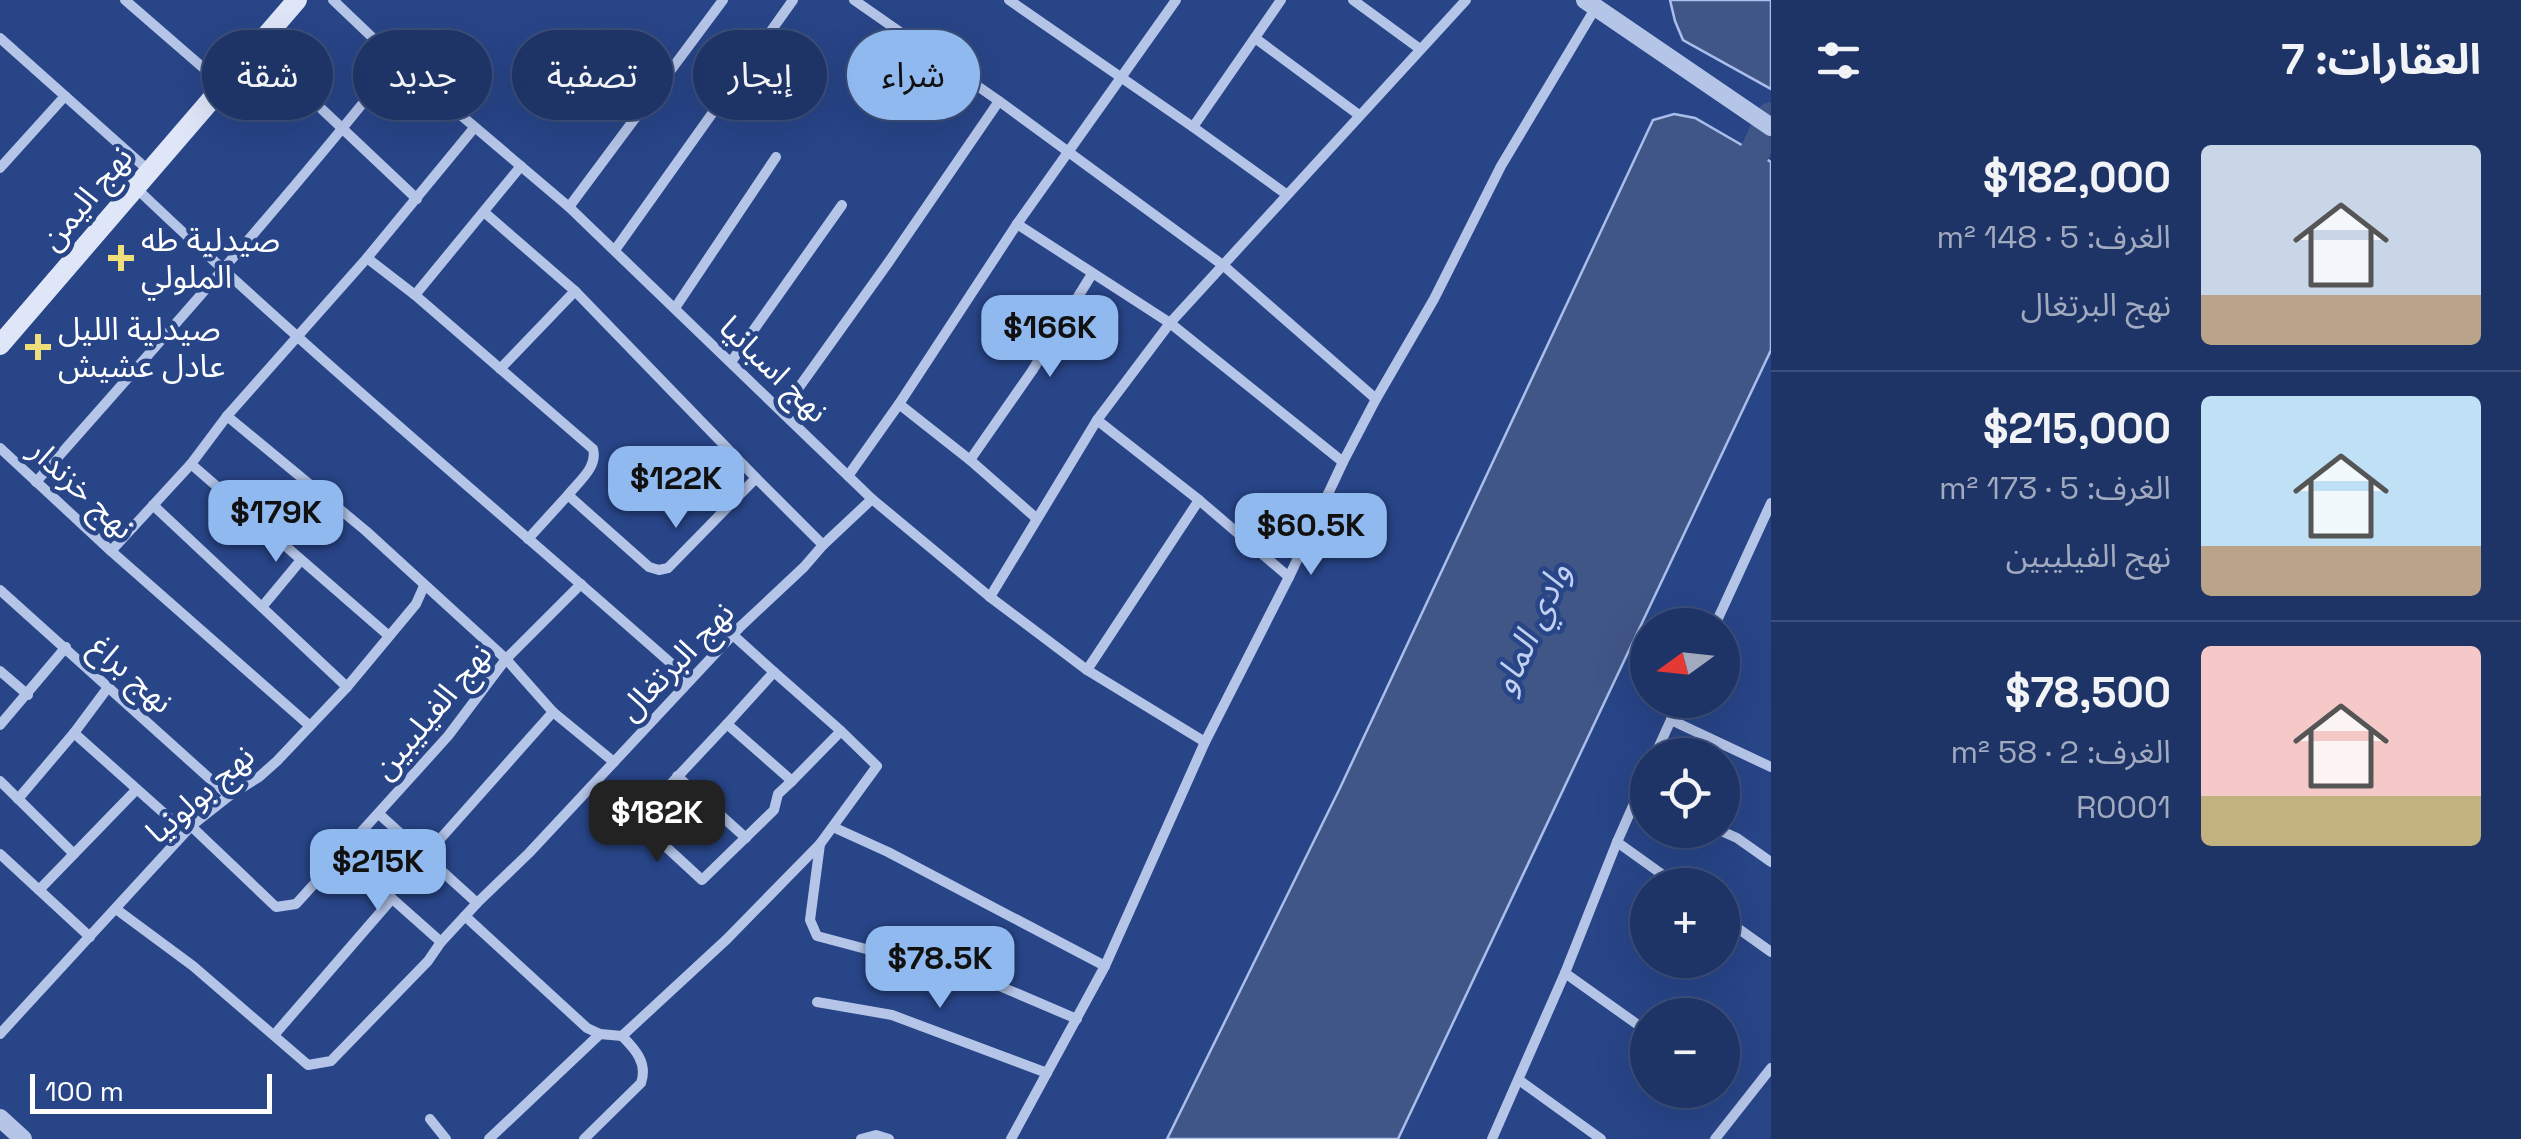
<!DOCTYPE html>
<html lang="ar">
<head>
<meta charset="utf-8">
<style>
	:root { --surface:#1e3466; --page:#2b3f6f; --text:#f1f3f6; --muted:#a1aabf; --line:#3c4f7a; --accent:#90b9f0 }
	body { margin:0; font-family:"Space Grotesk","Noto Sans Arabic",sans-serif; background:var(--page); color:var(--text); direction:rtl; height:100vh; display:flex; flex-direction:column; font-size:38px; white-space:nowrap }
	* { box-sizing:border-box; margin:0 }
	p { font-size:32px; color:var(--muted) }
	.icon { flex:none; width:55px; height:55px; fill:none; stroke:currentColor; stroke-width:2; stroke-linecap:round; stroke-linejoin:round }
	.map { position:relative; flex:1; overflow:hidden; direction:ltr }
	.details { display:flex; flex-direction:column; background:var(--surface); width:750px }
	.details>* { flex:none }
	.top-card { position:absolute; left:30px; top:30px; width:950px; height:90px; direction:rtl; display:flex; gap:20px }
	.needle { width:65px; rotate:255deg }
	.buttons { position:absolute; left:1630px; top:608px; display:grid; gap:20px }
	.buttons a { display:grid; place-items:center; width:110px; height:110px; border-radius:50%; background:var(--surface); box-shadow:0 10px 40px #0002,0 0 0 2px var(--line); font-size:50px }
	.scale { position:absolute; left:30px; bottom:25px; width:242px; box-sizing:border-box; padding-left:10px; border:5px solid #fff; border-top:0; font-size:28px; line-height:35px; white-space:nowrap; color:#fff; -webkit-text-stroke:8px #284588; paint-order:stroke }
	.price { position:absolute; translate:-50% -85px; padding:0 22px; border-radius:20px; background:var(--accent); color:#111; font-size:32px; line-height:65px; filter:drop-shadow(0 2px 5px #0008) }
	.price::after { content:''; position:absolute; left:50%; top:60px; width:30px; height:22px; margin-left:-15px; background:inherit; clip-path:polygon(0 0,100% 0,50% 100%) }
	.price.on { background:#222; color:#fff }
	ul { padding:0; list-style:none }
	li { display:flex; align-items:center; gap:30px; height:250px; padding:0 40px }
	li+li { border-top:2px solid var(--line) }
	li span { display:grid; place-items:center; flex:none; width:280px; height:200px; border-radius:10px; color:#555 }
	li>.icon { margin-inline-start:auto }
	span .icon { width:120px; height:120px; fill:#fffc; stroke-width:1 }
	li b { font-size:42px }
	h2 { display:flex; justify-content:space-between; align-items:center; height:120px; padding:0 40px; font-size:42px }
	.pill { padding:0 35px; border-radius:45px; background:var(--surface); box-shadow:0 10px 40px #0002,0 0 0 2px var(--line); font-size:35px; line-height:90px }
	.pill.on { background:var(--accent); color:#111 }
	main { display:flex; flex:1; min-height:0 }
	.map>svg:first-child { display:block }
</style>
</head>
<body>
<main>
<section class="details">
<h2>العقارات: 7<svg class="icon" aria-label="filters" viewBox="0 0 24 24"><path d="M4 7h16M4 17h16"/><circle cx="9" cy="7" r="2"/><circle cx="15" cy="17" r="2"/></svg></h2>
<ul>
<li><span style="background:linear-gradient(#c9d6e8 75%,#b9a48a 0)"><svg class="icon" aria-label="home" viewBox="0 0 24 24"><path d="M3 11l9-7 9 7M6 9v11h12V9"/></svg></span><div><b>$182,000</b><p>الغرف: 5 · 148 m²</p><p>نهج البرتغال</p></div></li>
<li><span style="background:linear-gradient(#bfe0f5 75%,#b9a48a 0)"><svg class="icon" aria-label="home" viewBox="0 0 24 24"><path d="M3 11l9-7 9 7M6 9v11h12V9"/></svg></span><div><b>$215,000</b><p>الغرف: 5 · 173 m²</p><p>نهج الفيليبين</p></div></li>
<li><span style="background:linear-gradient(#f6c9c9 75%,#c2b280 0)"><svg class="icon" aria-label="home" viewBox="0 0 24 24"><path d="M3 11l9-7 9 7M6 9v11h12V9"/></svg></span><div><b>$78,500</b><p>الغرف: 2 · 58 m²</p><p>R0001</p></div></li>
</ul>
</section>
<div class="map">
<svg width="1771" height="1139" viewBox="0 0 1771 1139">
	<rect width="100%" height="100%" fill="#284588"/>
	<g fill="#405687" stroke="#a9bee9" stroke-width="2.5">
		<path d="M1670,0h101v89l-88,-49 -8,-19z"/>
		<path d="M1674,114l21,4 76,44v188l-373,789h-231l173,-351 313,-668z"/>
	</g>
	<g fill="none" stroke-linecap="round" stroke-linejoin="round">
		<path stroke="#405687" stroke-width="30" d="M1739,186l32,-69"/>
		<g stroke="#b5c5e8" stroke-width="10">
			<path d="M125,0l98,85"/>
			<path d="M333,0l64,61 172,146 303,292 118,98 97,73 118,72"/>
			<path d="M854,0l145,101 225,165 152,133"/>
			<path d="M1009,0l184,127 93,67"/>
			<path d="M1353,0l67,49"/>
			<path d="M0,38l148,132"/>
			<path d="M1255,38l104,77"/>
			<path d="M256,47l161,152"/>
			<path d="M1193,127l88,-127"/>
			<path d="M0,168l65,-72"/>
			<path d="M135,187c179,171 370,329 555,493"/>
			<path d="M569,207l154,-207"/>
			<path d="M484,212l91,79 181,187"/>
			<path d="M1017,224l153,99 173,139"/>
			<path d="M615,250l178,-250"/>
			<path d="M367,258l48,37 178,154c5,18 -14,32 -25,46"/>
			<path d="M415,295l106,-129"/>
			<path d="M675,308l101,-151"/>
			<path d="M731,362l111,-157"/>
			<path d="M500,369l75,-78"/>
			<path d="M899,404l71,56 66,58"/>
			<path d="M782,411l106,-148 111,-162"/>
			<path d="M227,416l139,115 140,128 47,53 61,50"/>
			<path d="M1097,420l102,80 90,77"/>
			<path d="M0,448l111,103 199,175"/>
			<path d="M970,460l62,-89 60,-97"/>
			<path d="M191,464l198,172"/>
			<path d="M848,476l51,-72 118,-180 159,-224"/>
			<path d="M36,482c123,-139 246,-277 361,-421"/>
			<path d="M153,505l194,182"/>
			<path d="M528,539l40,-44 81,72 10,3 9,-2 88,-90 67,67"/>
			<path d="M111,551l80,-87 36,-48 140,-158 107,-130"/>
			<path d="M0,590l229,206"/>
			<path d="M990,597l107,-177 73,-97 296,-323"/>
			<path d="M262,607l39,-47"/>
			<path d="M1715,625l56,-122"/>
			<path d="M733,635l41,37"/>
			<path d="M1087,670l112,-170"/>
			<path d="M0,671l28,24"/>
			<path d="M109,686l-35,47 111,99"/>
			<path d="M1671,720l100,47"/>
			<path d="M727,724l-90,96 65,60 72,-70 4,-16 14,-13"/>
			<path d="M0,725l66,-78"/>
			<path d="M1655,755l25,-55"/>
			<path d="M677,776l69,62"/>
			<path d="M0,781l74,73"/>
			<path d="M18,799l56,-66"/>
			<path d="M379,814l98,89"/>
			<path d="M191,826l85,81 20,-3 152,-168 58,-77 75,-75"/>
			<path d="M833,827l55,25 217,114"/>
			<path d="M1719,830l18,8 34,24"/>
			<path d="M1617,842l60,43"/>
			<path d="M820,844l-10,76 7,16 173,46 87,37"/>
			<path d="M0,854l90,83"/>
			<path d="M343,855l98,87"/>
			<path d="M425,856l128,-144"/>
			<path d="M39,890l97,-100"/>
			<path d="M116,909l77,57 115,99 23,-4 97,-100 13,-19 36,-39 52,-50 211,-226 64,-60 19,-22 49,-46"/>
			<path d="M465,916l122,112 13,6 22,2 105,-97 93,-95 57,-78 -36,-35 -49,50 -65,-57 47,-52 67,59"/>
			<path d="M1722,917l49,35"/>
			<path d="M1565,973l83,59"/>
			<path d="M817,1002l75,13 155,58"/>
			<path d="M0,1034l191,-208 38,-30 30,-19 18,-16 70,-74 69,-83 8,-18"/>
			<path d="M275,1034l116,-134"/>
			<path d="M1519,1080l82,59"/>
			<path d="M430,1119l16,20"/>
			<path d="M489,1139l111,-105"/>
			<path d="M584,1139l57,-56c7,-20 -6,-34 -19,-47"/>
			<path d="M861,1139l15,-4 13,4"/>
			<path d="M1011,1139l94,-173 100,-224 84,-165 54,-115 33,-63 58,-100 67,-133 95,-159"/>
			<path d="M1492,1139l73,-166 52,-131 31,-70"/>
			<path d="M1715,1139l56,-71"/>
		</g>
		<g stroke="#b5c5e8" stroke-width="18">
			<path d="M1585,0l186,127"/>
			<path d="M0,1118l23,21"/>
		</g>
		<path stroke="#dfe6f8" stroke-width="20" d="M0,345l297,-345"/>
	</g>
	<g fill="#f0de7b" stroke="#284588" stroke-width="4">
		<path d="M116 243h10v10h10v10h-10v10h-10v-10h-10v-10h10z"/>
		<path d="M33 332h10v10h10v10h-10v10h-10v-10h-10v-10h10z"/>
	</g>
	<g text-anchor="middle" stroke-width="9" stroke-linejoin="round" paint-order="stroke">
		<g font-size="32" fill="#fff" stroke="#284588">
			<text transform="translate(86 198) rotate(-50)" y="11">نهج اليمن</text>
			<text transform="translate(774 369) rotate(44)" y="11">نهج اسبانيا</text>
			<text transform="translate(82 489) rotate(43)" y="11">نهج خزندار</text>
			<text transform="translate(676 661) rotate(-46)" y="11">نهج البرتغال</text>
			<text transform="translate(132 674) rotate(42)" y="11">نهج براغ</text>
			<text transform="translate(432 711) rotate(-50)" y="11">نهج الفيليبين</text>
			<text transform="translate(200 794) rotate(-41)" y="11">نهج بولونيا</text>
		</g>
		<g font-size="32" fill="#fff" stroke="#284588" text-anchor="start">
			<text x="141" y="251">صيدلية طه<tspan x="141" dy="37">الملولي</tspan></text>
			<text x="58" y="340">صيدلية الليل<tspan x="58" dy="37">عادل عشيش</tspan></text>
		</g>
		<g font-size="35" font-style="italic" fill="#c0d0f0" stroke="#284588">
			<text transform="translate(1531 628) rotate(-65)" y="12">وادي الماو</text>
		</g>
	</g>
</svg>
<div class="buttons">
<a><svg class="needle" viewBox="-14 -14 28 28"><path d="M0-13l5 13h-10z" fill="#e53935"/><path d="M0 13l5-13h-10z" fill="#a1aabf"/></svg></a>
<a><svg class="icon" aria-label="locate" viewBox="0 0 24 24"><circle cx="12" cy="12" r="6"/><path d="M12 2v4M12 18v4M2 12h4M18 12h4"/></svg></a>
<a>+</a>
<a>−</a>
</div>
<div class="scale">100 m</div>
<b class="price" style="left:1050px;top:380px">$166K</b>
<b class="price" style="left:676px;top:531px">$122K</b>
<b class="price" style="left:276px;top:565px">$179K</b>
<b class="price" style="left:1311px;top:578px">$60.5K</b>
<b class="price on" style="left:657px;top:865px">$182K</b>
<b class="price" style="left:378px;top:914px">$215K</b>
<b class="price" style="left:940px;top:1011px">$78.5K</b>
<div class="top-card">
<a class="pill on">شراء</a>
<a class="pill">إيجار</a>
<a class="pill">تصفية</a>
<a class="pill">جديد</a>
<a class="pill">شقة</a>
</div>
</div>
</main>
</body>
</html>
